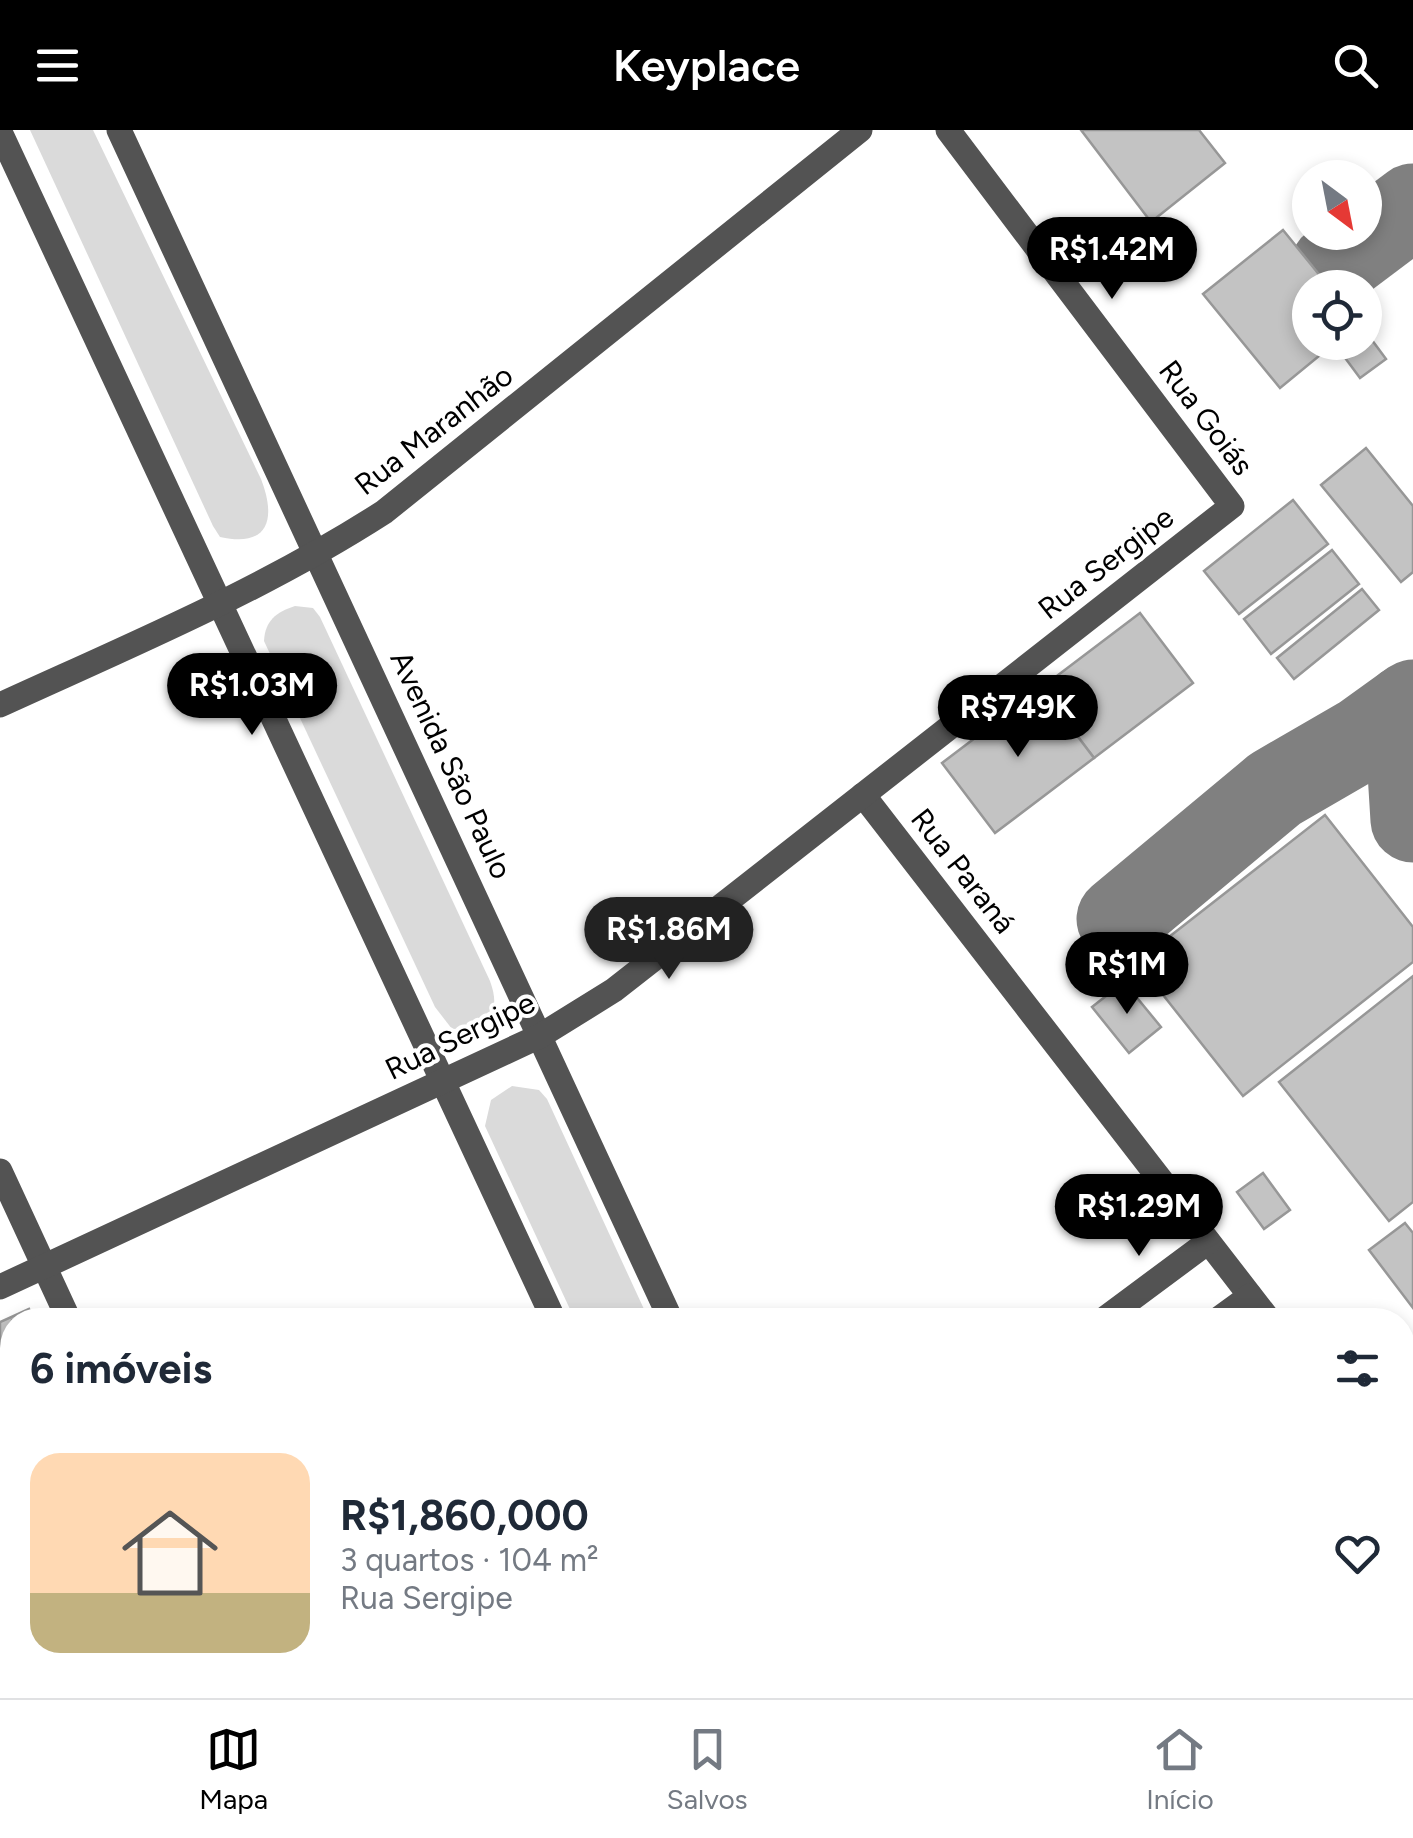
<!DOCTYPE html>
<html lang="pt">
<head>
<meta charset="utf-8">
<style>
	:root { --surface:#fff; --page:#f2f2f3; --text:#1f2937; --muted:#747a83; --line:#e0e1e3; --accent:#000 }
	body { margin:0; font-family:Figtree,sans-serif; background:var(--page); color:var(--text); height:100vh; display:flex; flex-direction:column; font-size:38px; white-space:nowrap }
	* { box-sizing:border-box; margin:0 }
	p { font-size:32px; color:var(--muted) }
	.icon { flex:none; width:55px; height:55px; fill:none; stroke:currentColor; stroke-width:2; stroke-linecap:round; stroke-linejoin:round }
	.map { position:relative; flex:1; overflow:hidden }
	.panel { position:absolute; left:0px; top:1178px; width:1415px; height:392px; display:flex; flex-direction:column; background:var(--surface); border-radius:40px 40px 0 0; box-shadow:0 5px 15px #0003 }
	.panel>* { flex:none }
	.needle { width:65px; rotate:148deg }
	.tools { position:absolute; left:1292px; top:30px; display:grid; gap:20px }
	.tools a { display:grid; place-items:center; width:90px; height:90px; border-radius:50%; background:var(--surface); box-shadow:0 5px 15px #0003; font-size:50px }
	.price { position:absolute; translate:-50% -85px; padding:0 22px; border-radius:35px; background:var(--accent); color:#fff; font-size:32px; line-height:65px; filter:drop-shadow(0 2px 5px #0008) }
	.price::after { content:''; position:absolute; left:50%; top:60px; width:30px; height:22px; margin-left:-15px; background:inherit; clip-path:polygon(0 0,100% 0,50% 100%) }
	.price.current { background:#222; color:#fff }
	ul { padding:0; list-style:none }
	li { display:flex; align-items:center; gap:30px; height:250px; padding:0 30px }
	li span { display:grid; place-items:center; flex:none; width:280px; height:200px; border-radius:30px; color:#555 }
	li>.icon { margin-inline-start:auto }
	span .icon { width:120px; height:120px; fill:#fffc; stroke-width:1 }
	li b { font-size:42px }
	h2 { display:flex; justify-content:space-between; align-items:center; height:120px; padding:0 30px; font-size:42px }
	header { display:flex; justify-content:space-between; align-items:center; height:130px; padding:0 30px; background:var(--accent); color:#fff; font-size:45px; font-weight:600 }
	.menu { display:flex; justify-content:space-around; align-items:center; height:140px; border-top:2px solid var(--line); background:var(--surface); font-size:28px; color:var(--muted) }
	.menu a { display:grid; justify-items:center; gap:5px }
	.menu .current { color:var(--accent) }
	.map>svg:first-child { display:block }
</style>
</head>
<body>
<header><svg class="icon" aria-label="menu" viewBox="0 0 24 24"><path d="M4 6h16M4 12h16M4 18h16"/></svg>Keyplace<svg class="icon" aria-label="search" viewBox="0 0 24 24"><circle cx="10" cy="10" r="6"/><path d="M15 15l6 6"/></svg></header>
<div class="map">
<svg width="1413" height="1568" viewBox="0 0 1413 1568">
	<rect width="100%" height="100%" fill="#fff"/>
	<g fill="#dadada">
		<path d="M30,0h63l168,349c15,39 9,69 -41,58l-7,-11z"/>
		<path d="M295,476l18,2 7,9 170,364c13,35 -5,47 -38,48l-17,-22 -171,-366c1,-20 12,-29 31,-35z"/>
		<path d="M512,956l27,4 8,9 102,221h-74l-90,-194 6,-26z"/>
		<path d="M758,1558h61l5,10h-69z"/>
	</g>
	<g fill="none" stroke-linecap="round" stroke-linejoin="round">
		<g stroke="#808080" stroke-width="85">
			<path d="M1333,136l80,-60"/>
			<path d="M1406,577l7,113"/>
			<path d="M1119,789l156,-130 88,-51 50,-36"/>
		</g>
	</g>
	<g fill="#c3c3c3" stroke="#979797" stroke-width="2.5">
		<path d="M1081,0h118l26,33 -74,59z"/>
		<path d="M1283,100l47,58h-20v54h26l-56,46 -77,-94z"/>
		<path d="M1366,202l20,27 -26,19 -20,-27 12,-9h13z"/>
		<path d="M1366,318l47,58v66l-12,10 -80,-97z"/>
		<path d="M1293,370l35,44 -89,70 -35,-43z"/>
		<path d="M1332,420l27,34 -88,70 -27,-35z"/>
		<path d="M1362,459l17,21 -85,69 -17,-21z"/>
		<path d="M1140,483l53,70 -99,75 -53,-70z"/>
		<path d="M1041,558l53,70 -99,75 -53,-70z"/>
		<path d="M1325,685l88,112v35l-170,134 -106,-134z"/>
		<path d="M1413,846v226l-24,19 -110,-139z"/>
		<path d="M1124,852l37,45 -32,26 -37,-46z"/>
		<path d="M1263,1043l27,37 -26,19 -27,-37z"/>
		<path d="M1405,1093l8,10v75l-44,-58z"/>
		<path d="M29,1179l5,11h-22v133l-12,-27v-104z"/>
		<path d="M118,1558h82l4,10h-81z"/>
	</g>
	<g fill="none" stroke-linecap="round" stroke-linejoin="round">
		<g stroke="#535353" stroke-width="25">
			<path d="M119,0l552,1190"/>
			<path d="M0,2l554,1188"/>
			<path d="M0,575c131,-60 263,-115 384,-193l476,-382"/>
			<path d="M863,665l406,525"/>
			<path d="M0,1041l69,149"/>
			<path d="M0,1157l540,-251 74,-46 618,-484 -284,-376"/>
			<path d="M1103,1190l105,-78"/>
			<path d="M1217,1190l33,-24"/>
			<path d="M1402,1356l11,13"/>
			<path d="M242,1558l5,10"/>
			<path d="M727,1558l5,10"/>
			<path d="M842,1558l5,10"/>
		</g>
	</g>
	<g text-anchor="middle" stroke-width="8" stroke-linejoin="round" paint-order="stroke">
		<g font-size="30" fill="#000" stroke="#fff">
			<text transform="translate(1206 288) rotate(53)" y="10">Rua Goiás</text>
			<text transform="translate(434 300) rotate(-38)" y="10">Rua Maranhão</text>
			<text transform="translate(1106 433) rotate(-38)" y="10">Rua Sergipe</text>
			<text transform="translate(451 635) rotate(65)" y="10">Avenida São Paulo</text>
			<text transform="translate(963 741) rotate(52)" y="10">Rua Paraná</text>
			<text transform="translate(460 906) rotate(-26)" y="10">Rua Sergipe</text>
		</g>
	</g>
</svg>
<div class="tools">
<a><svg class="needle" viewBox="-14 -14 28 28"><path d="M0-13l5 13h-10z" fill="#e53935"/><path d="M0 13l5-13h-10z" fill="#747a83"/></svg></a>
<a><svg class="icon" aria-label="locate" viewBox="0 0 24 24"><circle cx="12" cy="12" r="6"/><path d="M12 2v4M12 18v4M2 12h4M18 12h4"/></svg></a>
</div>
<b class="price" style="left:1112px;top:172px">R$1.42M</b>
<b class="price" style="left:252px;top:608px">R$1.03M</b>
<b class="price" style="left:1018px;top:630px">R$749K</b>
<b class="price current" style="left:669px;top:852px">R$1.86M</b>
<b class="price" style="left:1127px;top:887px">R$1M</b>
<b class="price" style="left:1139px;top:1129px">R$1.29M</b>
<section class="panel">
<h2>6 imóveis<svg class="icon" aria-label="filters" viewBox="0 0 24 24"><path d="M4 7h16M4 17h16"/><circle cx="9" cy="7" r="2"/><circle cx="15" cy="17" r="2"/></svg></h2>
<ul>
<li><span style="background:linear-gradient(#ffd9b3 70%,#c2b280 0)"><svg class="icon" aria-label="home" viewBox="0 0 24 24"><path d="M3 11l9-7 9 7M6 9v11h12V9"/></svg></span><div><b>R$1,860,000</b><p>3 quartos · 104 m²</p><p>Rua Sergipe</p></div><svg class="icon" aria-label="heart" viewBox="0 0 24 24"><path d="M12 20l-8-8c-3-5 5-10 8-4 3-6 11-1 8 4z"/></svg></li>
</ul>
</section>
</div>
<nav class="menu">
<a class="current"><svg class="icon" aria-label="map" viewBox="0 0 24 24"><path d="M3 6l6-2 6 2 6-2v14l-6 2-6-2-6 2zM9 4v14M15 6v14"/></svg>Mapa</a>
<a><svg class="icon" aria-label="saved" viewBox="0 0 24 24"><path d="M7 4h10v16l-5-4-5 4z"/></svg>Salvos</a>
<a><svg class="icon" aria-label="home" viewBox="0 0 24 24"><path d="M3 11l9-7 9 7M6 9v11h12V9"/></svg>Início</a>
</nav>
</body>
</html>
